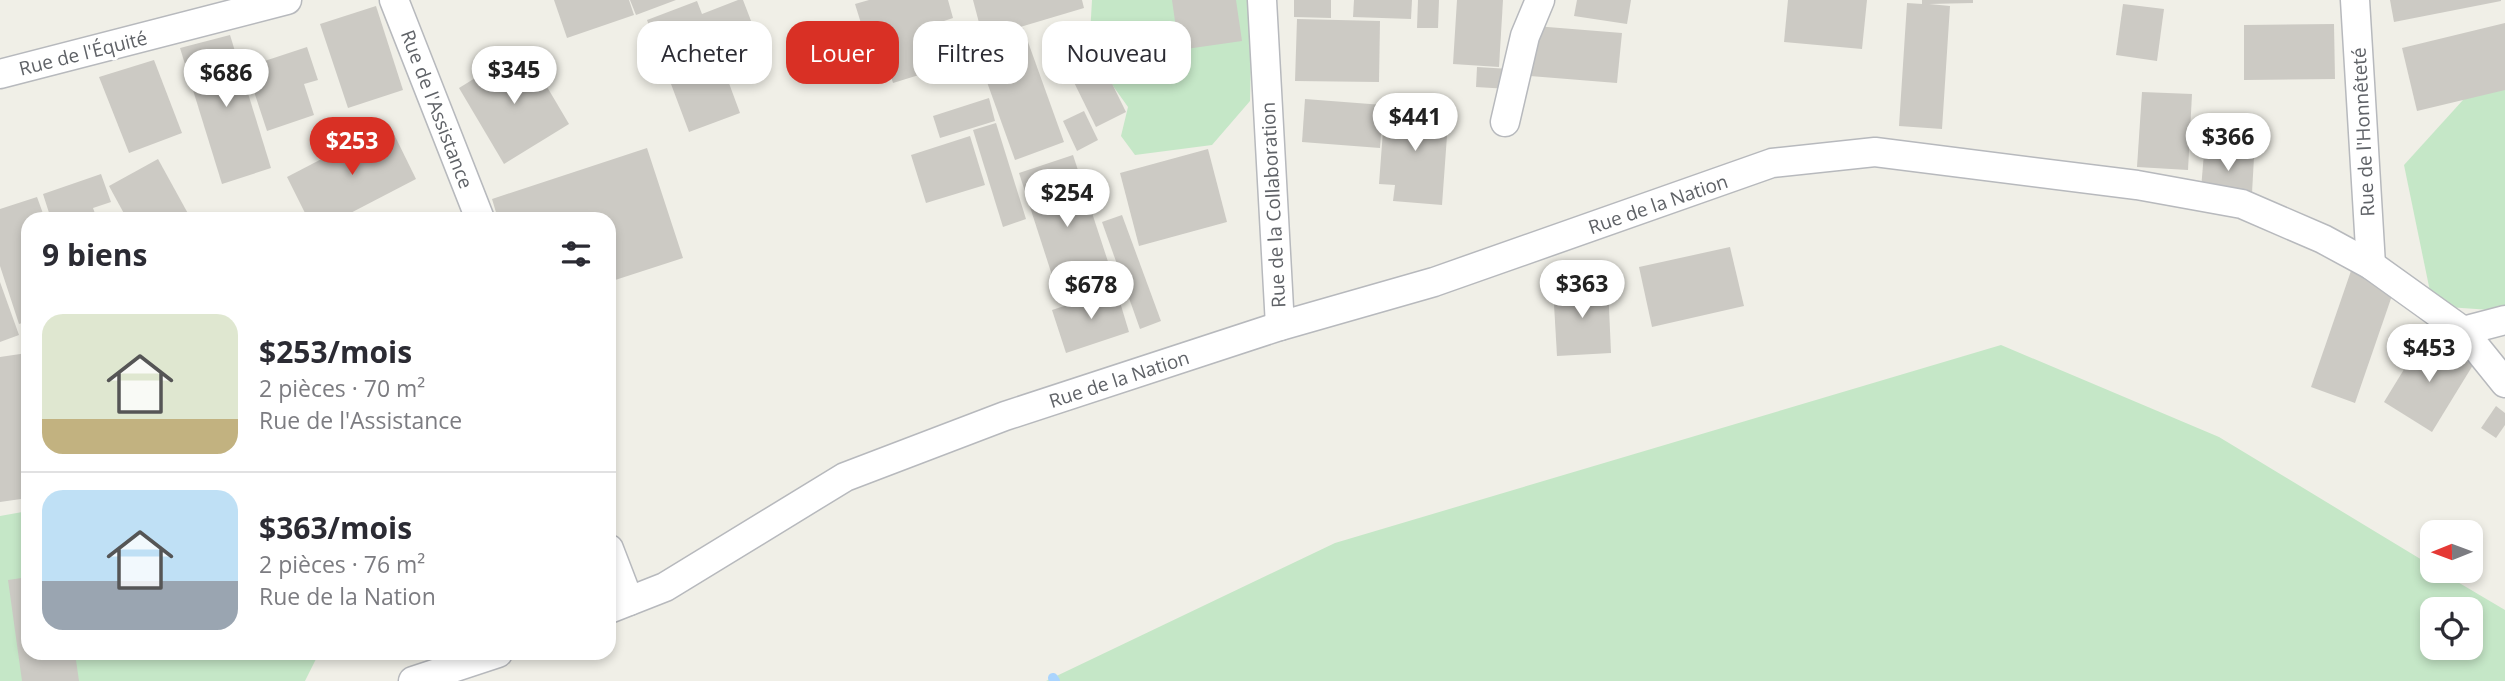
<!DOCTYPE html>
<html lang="fr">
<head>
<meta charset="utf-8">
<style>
	:root { --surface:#fff; --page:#f7f7f7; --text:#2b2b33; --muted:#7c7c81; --line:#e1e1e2; --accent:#d93025 }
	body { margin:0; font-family:"Open Sans",sans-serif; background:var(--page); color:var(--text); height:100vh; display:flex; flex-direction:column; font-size:26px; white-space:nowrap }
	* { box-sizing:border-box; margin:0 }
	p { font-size:23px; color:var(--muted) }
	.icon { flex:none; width:38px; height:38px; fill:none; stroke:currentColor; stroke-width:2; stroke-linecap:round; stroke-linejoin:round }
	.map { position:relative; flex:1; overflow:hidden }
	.sheet { position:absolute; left:21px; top:212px; width:595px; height:448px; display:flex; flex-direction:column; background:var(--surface); border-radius:21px; box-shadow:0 4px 10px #0003 }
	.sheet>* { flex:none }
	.guide { position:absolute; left:637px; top:21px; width:665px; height:63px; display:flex; gap:14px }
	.needle { width:46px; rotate:269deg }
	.buttons { position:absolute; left:2420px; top:520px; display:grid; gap:14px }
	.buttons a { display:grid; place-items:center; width:63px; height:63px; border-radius:14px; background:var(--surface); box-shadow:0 4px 10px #0003; font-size:35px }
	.price { position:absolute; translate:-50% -60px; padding:0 16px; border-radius:24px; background:#fff; color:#222; font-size:23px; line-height:46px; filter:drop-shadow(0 2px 4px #0008) }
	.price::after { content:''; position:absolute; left:50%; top:42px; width:21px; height:16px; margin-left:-10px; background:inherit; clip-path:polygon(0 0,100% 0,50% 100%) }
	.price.on { background:var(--accent); color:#fff }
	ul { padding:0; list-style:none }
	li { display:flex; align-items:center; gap:21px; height:175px; padding:0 21px }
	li+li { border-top:2px solid var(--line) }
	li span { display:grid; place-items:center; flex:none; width:196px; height:140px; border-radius:21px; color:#555 }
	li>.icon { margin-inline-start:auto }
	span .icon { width:84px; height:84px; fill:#fffc; stroke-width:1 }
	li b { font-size:30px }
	h2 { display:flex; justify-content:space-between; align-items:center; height:84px; padding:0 21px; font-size:30px }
	.pill { padding:0 24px; border-radius:21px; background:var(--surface); box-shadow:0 4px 10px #0003; font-size:24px; line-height:63px }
	.pill.on { background:var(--accent); color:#fff }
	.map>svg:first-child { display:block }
</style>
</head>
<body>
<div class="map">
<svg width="2505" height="681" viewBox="0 0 2505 681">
	<rect width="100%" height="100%" fill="#f0efe7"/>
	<g fill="#c5e7c7" fill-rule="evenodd">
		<path d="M1092,0h156l4,15 -2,86 -38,44 -77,10 -14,-19 7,-29 -39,-55z"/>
		<path d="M2505,76v235l-72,-5 -29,-141 59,-65z"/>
		<path d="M2001,345l218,92 213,129v4l7,1 66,39v71h-1459l289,-138zM2471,609v39h-39v-39z"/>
		<path d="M28,511v142h291l-14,28h-305v-165z"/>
	</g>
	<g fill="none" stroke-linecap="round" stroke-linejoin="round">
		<path stroke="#aad4fd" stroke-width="10" d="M1053,678l2,3"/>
	</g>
	<g fill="#cccac4">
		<path d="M554,0h75l5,15 -67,23z"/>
		<path d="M630,0h46l-40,15z"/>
		<path d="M738,0h5l20,52 -40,15 17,46 -51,19 -42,-112 50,-19 5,13z"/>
		<path d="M869,0h79l5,18 -18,6 13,42 -55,17 -7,-22 -12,4 -19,-61z"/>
		<path d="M973,0h109l2,8 -101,30z"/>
		<path d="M1172,0h64l6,41 -63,9z"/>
		<path d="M1294,0h37v18l-37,-1z"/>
		<path d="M1354,0h58l-1,19 -58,-2z"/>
		<path d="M1418,0h21l-1,28h-21z"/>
		<path d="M1457,0h46l-4,67 -46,-3z"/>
		<path d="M1577,0h54l-4,24 -53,-8z"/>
		<path d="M1788,0h79l-5,49 -78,-7z"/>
		<path d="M1922,0h51v3l-44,1 21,2 -8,123 -43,-3 8,-123 15,1z"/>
		<path d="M2390,0h111v1l-107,21z"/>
		<path d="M2123,4l41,5 -7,52 -41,-6z"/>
		<path d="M376,6l27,84 -55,18 -28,-84z"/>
		<path d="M1297,19l83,2 -1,61 -84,-1z"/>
		<path d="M2505,23v67l-88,21 -15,-63z"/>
		<path d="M2334,24l1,55 -91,1v-55z"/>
		<path d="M1535,26l87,7 -5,50 -87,-7z"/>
		<path d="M1023,28l41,114 -49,18 -41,-114z"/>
		<path d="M230,35l41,133 -49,16 -42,-136z"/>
		<path d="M1091,41l35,71 -30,15 -35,-71z"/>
		<path d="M307,47l11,33 -14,4 10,31 -47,16 -21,-64z"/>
		<path d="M524,48l45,76 -65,40 -45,-76z"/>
		<path d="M154,60l28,73 -53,20 -30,-76z"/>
		<path d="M1477,67l33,2 -1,20 -33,-2z"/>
		<path d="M2142,92l50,2 -4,76 -51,-3z"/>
		<path d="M989,98l6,23 -55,17 -7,-22z"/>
		<path d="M1305,99l78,6 -3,43 -78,-6z"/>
		<path d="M1385,104l64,4 -7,97 -49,-4 2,-16 -16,-1z"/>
		<path d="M1084,111l14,29 -21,11 -14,-30z"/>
		<path d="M996,123l30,96 -23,8 -30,-97z"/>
		<path d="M389,124l27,55 -77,40h-31l-21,-42z"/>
		<path d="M970,136l15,49 -59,18 -15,-48z"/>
		<path d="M647,148l36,110 -74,24v-63h-111l-6,-20z"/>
		<path d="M1208,149l19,73 -88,24 -19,-73z"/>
		<path d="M2204,153l50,4 -2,36 -51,-4z"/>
		<path d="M1073,155l43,131 -55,17 -42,-130z"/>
		<path d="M158,159l33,60h-64l-18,-33z"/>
		<path d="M101,174l10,28 -18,6 4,11h-46l-8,-25z"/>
		<path d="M37,197l8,22h-17v102l-9,3 -19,-58v-57z"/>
		<path d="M1122,215l39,106 -21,8 -38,-107z"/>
		<path d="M1730,247l14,59 -92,21 -13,-60z"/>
		<path d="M2352,268l44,16 -41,119 -44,-16z"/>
		<path d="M0,282l19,53 -19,7z"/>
		<path d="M1608,285l3,68 -54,3 -4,-69z"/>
		<path d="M1116,289l13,43 -63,21 -14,-43z"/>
		<path d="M2425,335l48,30 -41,67 -48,-30z"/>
		<path d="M27,353l1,145 -28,4v-145z"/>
		<path d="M2496,406l9,7v12l-9,13 -15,-10z"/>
		<path d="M28,577v76h47l4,28h-57l-14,-101z"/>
	</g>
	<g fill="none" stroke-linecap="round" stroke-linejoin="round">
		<g stroke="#b7b9bd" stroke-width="31">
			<g id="street">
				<path d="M394,0l86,219"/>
				<path d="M1262,0l18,326"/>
				<path d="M2355,0l16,265"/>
				<path d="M0,74l287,-74"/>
				<path d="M1505,122l20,-86 15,-36"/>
				<path d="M2463,331l42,-11"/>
				<path d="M609,549l20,52"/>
				<path d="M609,609l56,-22 180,-110 160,-61 275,-90 154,-44 338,-119 103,-11 262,33 105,19 81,35 48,26 92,66 42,52"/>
				<path d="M413,681l85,-28"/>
			</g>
		</g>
		<use href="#street" stroke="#fff" stroke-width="28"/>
	</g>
	<g text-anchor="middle" stroke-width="6" stroke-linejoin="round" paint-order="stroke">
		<g font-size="19" fill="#5f6267" stroke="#fff">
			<text transform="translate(83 53) rotate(-14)" y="7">Rue de l'Équité</text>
			<text transform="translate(437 109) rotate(69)" y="7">Rue de l'Assistance</text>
			<text transform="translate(2363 132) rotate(-93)" y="7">Rue de l'Honnêteté</text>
			<text transform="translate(1658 204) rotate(-19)" y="7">Rue de la Nation</text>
			<text transform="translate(1273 205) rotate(-93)" y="7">Rue de la Collaboration</text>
			<text transform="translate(1119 379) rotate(-18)" y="7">Rue de la Nation</text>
		</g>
	</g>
</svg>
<div class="buttons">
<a><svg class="needle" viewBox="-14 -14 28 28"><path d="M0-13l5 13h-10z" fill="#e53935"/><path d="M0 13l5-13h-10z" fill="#7c7c81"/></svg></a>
<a><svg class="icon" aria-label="locate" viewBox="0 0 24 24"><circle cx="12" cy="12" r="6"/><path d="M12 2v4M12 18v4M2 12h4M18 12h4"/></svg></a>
</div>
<b class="price" style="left:514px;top:106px">$345</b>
<b class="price" style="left:226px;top:109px">$686</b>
<b class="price" style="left:1415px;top:153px">$441</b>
<b class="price" style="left:2228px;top:173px">$366</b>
<b class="price on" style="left:352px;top:177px">$253</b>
<b class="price" style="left:1067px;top:229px">$254</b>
<b class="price" style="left:1582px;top:320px">$363</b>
<b class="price" style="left:1091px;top:321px">$678</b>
<b class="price" style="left:2429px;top:384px">$453</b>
<div class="guide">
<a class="pill">Acheter</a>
<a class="pill on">Louer</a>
<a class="pill">Filtres</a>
<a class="pill">Nouveau</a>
</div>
<section class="sheet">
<h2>9 biens<svg class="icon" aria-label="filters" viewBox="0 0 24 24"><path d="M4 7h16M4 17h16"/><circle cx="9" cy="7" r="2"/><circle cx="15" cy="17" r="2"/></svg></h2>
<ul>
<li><span style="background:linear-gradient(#dfe7d0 75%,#c2b280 0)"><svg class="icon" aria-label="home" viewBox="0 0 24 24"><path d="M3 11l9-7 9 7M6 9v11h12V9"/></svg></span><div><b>$253/mois</b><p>2 pièces · 70 m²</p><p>Rue de l'Assistance</p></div></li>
<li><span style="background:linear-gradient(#bfe0f5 65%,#9aa5b1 0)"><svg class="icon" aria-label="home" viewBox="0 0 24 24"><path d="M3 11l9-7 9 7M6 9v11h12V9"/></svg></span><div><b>$363/mois</b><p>2 pièces · 76 m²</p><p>Rue de la Nation</p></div></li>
</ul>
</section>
</div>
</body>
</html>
